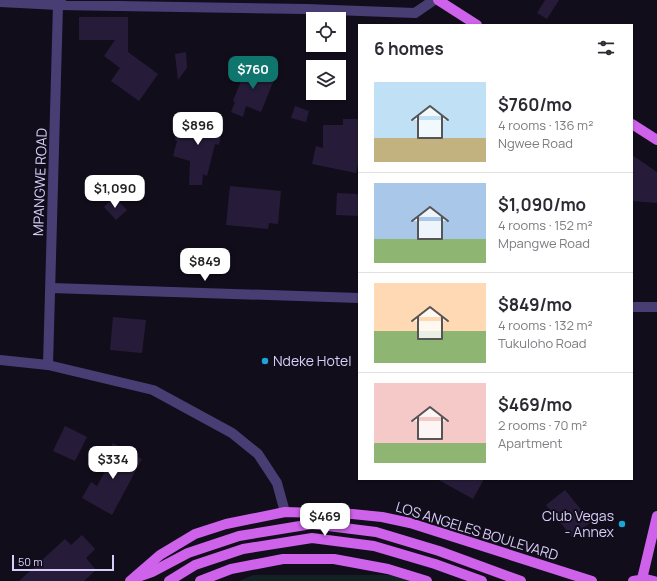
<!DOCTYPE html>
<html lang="en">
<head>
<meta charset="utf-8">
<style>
	:root { --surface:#fff; --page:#f2f2f3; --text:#2b2b33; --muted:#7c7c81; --line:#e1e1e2; --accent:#0f766e }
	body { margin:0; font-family:Manrope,sans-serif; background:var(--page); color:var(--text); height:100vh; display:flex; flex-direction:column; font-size:15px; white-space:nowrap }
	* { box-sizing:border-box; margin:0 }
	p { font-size:13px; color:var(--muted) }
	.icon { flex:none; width:22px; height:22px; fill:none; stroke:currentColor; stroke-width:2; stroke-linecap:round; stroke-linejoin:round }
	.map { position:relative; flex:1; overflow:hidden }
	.panel { position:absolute; left:358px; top:24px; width:275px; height:456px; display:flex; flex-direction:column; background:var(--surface); border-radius:0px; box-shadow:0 1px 3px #0004 }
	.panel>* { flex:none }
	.buttons { position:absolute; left:306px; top:12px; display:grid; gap:8px }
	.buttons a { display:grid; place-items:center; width:40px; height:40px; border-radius:0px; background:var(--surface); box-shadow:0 1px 3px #0004; font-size:20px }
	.scale { position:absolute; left:12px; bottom:10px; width:102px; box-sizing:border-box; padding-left:4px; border:2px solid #d9cdf9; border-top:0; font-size:11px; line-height:14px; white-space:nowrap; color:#d9cdf9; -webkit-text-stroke:3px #120d1b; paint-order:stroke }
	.price { position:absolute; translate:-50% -34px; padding:0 9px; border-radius:8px; background:#fff; color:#222; font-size:13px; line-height:26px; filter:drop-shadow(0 1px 2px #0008) }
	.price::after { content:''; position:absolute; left:50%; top:24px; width:12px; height:9px; margin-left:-6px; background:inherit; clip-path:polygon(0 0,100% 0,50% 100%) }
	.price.selected { background:var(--accent); color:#fff }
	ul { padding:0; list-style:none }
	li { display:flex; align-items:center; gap:12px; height:100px; padding:0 16px }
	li+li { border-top:1px solid var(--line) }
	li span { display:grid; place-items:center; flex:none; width:112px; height:80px; border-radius:0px; color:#555 }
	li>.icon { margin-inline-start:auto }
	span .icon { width:48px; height:48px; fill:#fffc; stroke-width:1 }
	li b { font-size:17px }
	h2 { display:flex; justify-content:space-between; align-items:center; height:48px; padding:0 16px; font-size:17px }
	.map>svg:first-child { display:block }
</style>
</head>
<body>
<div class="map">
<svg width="657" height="581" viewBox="0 0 657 581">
	<rect width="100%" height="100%" fill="#120d1b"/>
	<path fill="#112124" d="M253,575h144l18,6h-176z"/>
	<g fill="#261c39">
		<path d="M545,0h14l-12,19 -10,-6z"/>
		<path d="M79,17h49v35l30,22 -19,27 -28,-20 9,-13 -16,-12 11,-16h-36z"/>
		<path d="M186,52l1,16 -9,12 -3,-26z"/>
		<path d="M248,63l28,12 -15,37 -15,-6 -3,11 -12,-5 4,-10 -2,-1z"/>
		<path d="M295,106l14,5 -3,11 -15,-4z"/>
		<path d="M202,118l22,5 -5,22 -4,-1 -8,32 -4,-2 -1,11h-13l1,-24 -17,-5 4,-15 -2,-1 2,-19 23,2z"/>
		<path d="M343,119h16v42l-3,12 -44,-9 4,-18 7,2v-23h20z"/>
		<path d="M632,155l25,17v31l-25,-2z"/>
		<path d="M230,186l51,5 -3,33 -9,-1 -1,6 -42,-4z"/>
		<path d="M337,193l22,1v22l-23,-1z"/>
		<path d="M114,197l13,13 -11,10 -12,-13z"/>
		<path d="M113,317l33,3 -4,33 -32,-3z"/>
		<path d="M65,426l22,11 -12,24 -22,-10z"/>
		<path d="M113,443l29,16 -30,56 -30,-17 9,-16 6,4 15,-27 -6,-3z"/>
		<path d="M437,479h47l-11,20z"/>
		<path d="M565,490l26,32 -19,15 -26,-32z"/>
		<path d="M82,535l13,14 -9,9 10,12 -12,11h-65l46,-42 6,6z"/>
	</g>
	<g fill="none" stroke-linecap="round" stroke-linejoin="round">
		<g stroke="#493e74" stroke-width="10">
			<path d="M0,2l58,3 248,4 109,4 19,-13"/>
			<path d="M51,288l308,10"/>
			<path d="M632,307h25"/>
			<path d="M0,360l48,5 105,25 79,43 26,21 19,29 8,29"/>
			<path d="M48,365l10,-360 3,-5"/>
		</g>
		<g stroke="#ce62eb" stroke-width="10">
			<path d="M438,0l39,25"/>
			<path d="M632,124l25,16"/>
			<path d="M138,577l14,-5 36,-19 51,-17 73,-12 64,8 63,19 82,30"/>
			<path d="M642,579l15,-63"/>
			<path d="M130,581l30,-26 35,-21 31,-10 59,-12 67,2 30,3 28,6 182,58"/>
			<path d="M169,581l26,-16 48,-16 69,-11 62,8 61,18 47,17"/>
			<path d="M200,581l31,-12 52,-10h51l54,10 39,12"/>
			<path d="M633,581l13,-2 8,2"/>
		</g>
	</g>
	<g fill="#1ca5d6" stroke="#120d1b" stroke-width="1.5">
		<circle cx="265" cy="361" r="4"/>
		<circle cx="622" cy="524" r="4"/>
	</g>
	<g text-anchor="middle" stroke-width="4" stroke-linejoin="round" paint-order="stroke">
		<g font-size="14" fill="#d9cdf9" stroke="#120d1b">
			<text transform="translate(40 182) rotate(-88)" y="5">MPANGWE ROAD</text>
			<text transform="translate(477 531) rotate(17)" y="5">LOS ANGELES BOULEVARD</text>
		</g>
		<g font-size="14" fill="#d9cdf9" stroke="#120d1b" text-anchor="start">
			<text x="273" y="366">Ndeke Hotel</text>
			<text x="614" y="521" text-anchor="end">Club Vegas<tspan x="614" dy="16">- Annex</tspan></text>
		</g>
	</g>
</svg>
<div class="buttons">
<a><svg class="icon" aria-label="locate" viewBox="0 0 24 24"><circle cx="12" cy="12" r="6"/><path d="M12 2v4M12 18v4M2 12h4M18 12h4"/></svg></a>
<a><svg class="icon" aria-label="layers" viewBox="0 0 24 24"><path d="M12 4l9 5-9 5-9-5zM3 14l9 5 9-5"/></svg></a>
</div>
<div class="scale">50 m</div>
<b class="price selected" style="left:253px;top:90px">$760</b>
<b class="price" style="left:198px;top:146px">$896</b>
<b class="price" style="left:115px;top:209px">$1,090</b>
<b class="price" style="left:205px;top:282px">$849</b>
<b class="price" style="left:113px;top:480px">$334</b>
<b class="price" style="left:325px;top:537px">$469</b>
<section class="panel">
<h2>6 homes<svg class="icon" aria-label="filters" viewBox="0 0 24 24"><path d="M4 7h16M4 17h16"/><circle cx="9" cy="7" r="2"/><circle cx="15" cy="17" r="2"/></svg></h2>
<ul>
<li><span style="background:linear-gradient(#bfe0f5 70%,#c2b280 0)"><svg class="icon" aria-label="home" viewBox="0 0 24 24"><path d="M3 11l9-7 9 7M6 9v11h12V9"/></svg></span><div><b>$760/mo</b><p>4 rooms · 136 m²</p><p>Ngwee Road</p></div></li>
<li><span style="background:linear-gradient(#a9c7e8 70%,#8fb573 0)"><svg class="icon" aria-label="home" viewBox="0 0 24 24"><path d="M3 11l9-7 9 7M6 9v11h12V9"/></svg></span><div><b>$1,090/mo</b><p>4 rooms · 152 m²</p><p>Mpangwe Road</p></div></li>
<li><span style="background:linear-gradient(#ffd9b3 60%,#8fb573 0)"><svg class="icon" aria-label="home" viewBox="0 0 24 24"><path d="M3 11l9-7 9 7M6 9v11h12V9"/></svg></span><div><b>$849/mo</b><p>4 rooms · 132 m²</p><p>Tukuloho Road</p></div></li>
<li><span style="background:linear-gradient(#f6c9c9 75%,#8fb573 0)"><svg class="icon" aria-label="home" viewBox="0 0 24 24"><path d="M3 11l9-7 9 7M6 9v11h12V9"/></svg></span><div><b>$469/mo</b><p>2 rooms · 70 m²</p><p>Apartment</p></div></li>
</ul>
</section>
</div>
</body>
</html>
